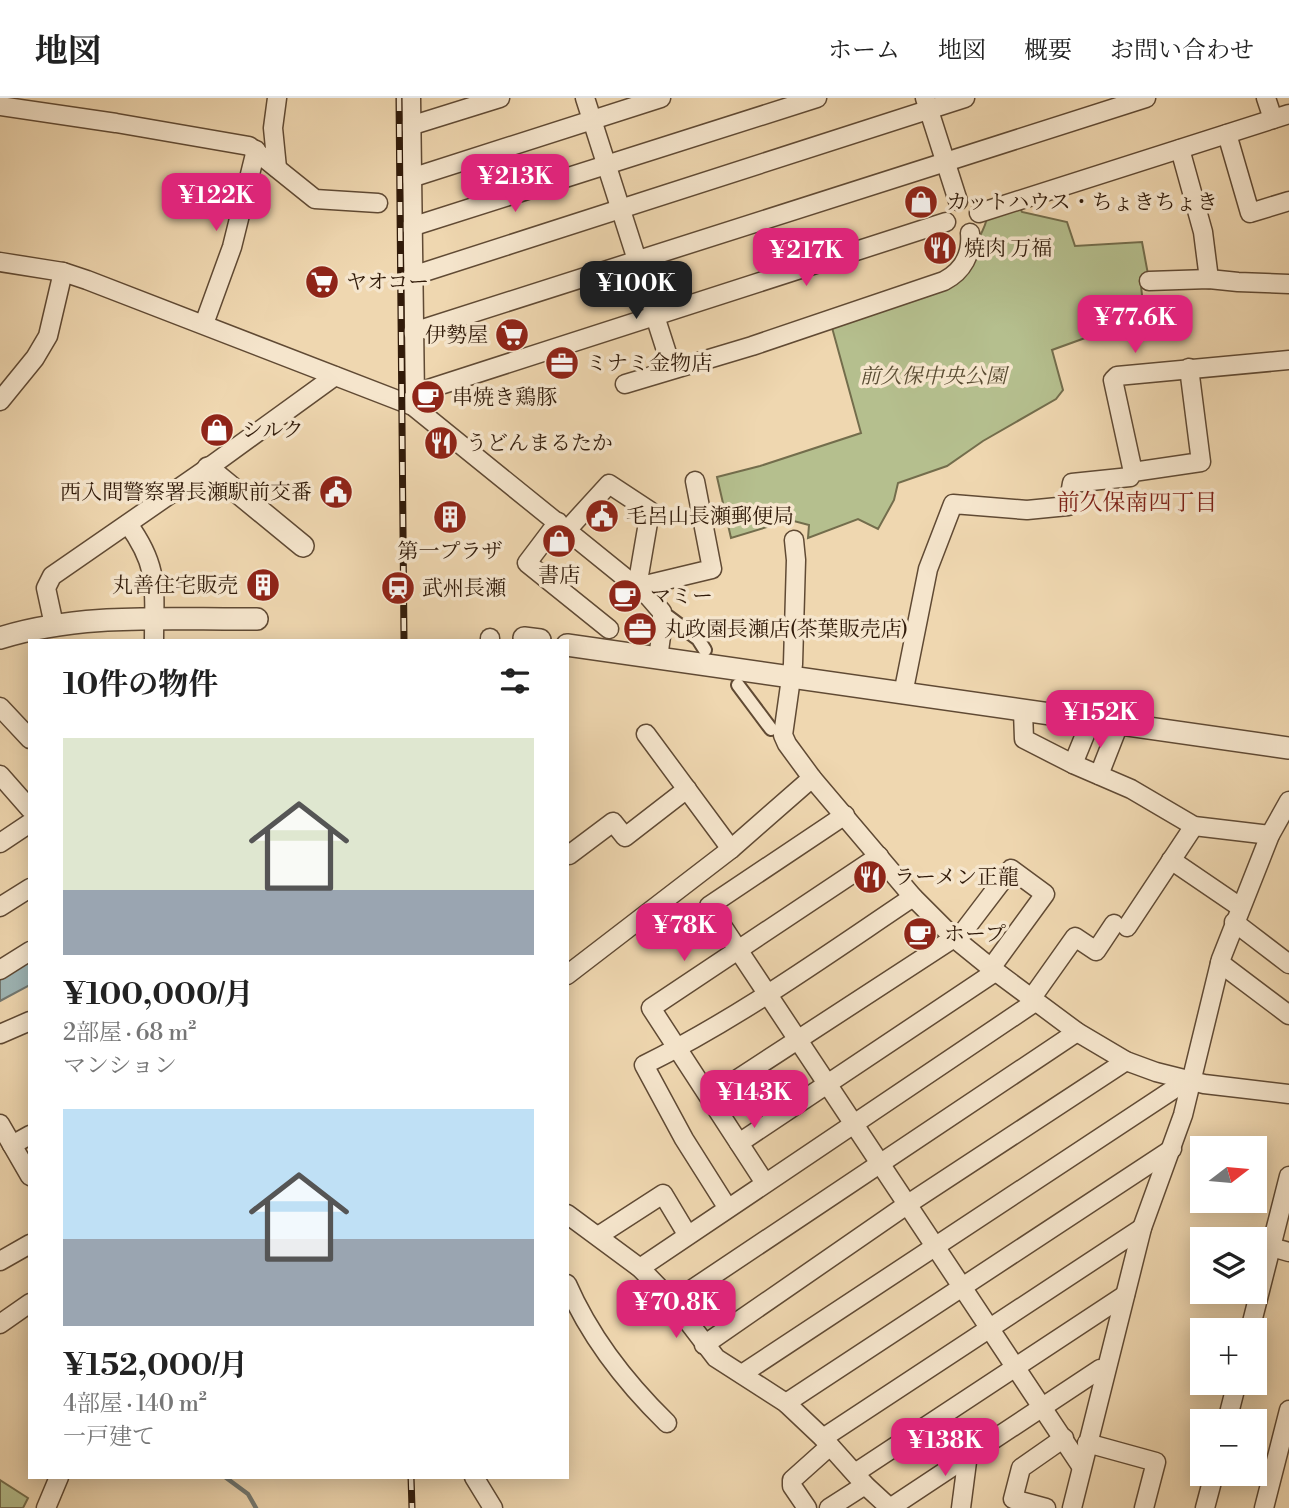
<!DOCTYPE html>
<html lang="ja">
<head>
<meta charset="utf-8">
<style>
	:root { --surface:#fff; --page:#f6f6f6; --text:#222; --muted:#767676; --line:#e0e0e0; --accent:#db2777 }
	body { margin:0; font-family:"Libre Bodoni","Noto Serif JP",serif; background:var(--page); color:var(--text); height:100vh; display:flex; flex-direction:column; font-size:26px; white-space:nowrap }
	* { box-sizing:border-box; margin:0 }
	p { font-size:23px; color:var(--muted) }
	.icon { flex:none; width:38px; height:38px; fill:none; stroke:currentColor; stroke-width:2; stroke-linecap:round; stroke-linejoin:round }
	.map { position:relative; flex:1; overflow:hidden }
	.panel { position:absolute; left:28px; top:541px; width:541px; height:840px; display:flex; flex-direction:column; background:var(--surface); border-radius:0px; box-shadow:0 4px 18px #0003 }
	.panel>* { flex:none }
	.needle { width:46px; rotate:74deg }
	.controls { position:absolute; left:1190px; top:1038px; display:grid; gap:14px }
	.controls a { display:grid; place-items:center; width:77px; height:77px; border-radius:0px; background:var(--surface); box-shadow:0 4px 18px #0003; font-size:35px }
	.price { position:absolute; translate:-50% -60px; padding:0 16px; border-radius:14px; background:var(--accent); color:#fff; font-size:23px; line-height:46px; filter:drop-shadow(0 2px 4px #0008) }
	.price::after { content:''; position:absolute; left:50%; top:42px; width:21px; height:16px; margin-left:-10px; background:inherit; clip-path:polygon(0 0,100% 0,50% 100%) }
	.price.current { background:#222; color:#fff }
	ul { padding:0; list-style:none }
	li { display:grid; align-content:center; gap:14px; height:371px; padding:0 35px }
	li span { display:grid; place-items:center; height:217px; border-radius:0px; color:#555 }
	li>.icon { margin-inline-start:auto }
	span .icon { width:126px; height:126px; fill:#fffc; stroke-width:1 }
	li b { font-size:30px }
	h2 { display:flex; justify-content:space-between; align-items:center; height:84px; padding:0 35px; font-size:30px }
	header { display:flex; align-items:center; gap:42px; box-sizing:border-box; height:98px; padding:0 35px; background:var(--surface); border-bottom:2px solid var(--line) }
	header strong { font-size:33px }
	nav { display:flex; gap:38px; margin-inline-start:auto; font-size:24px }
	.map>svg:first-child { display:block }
</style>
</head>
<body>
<header>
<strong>地図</strong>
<nav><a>ホーム</a><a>地図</a><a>概要</a><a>お問い合わせ</a></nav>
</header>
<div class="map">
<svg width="1289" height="1410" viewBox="0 0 1289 1410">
	<rect width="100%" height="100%" fill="#efd7b0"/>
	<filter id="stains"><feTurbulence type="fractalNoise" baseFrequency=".00286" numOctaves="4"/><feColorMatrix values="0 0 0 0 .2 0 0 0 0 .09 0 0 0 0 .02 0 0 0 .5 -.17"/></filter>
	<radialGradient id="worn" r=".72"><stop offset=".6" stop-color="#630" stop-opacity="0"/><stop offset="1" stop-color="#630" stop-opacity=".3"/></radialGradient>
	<g fill="#b5bf8e" stroke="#736d4c" stroke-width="2">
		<path d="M1019,108l3,6 45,10 8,24 67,-4 8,43 -9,1 3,27 -4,8 -30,8 -58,21 11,40 -7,9 -73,42 -36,25 -49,17 -4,17 -16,29 -20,-10 -50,19 1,-13 -19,-5 -59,18 -14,-61 43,-11 101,-33 -30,-109 122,-42c8,-15 34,-52 34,-66z"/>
		<path d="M0,1382l28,18 -5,10h-23z"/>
	</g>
	<path fill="#9fb7b7" stroke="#737972" stroke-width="2" d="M30,860v27l-30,16v-22z"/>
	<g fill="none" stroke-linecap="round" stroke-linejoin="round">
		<path stroke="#737972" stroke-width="4.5" d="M225,1379l23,17 8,14"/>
		<g stroke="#604a34" stroke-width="16">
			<g id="pedestrian">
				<path d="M662,514l36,27 7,11"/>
				<path d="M738,587l33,44"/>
			</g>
		</g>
		<g stroke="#604a34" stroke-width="21">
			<g id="minor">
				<path d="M411,0l4,300 -2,8"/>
				<path d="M585,0l87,271"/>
				<path d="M925,0l33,103"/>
				<path d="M1266,0l7,21"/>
				<path d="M0,8l116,17 133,23 66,53 63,4"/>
				<path d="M410,28l90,-28"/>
				<path d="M1227,36l23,79 39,-12"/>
				<path d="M1180,51l23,83 6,47"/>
				<path d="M277,70l-4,-40 4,-30"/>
				<path d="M411,80l250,-80"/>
				<path d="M979,115l310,-99"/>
				<path d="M411,129l406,-129"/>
				<path d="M0,164l63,10 24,8 326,126 236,191 13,15v17l-4,29"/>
				<path d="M412,178l553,-178"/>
				<path d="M1149,183l60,-2 29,3 51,2"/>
				<path d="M204,226l28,-77 24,-97"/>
				<path d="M413,234l733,-234"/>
				<path d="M625,286l127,-38 192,-65c19,-10 28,-27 26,-48"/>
				<path d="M415,300l7,-7 524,-169"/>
				<path d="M0,303l35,-43 13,-22 15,-64"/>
				<path d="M1133,374l-20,-92 4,-4 172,-16"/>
				<path d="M558,424l-31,41 82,66"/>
				<path d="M128,426c32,44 26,66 26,116"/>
				<path d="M568,431l41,-45 41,27 -13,76 75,-18 -17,-88"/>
				<path d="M794,442l2,20 -3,104 -10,71 4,9 25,34 101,119 41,41 37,30 86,64 49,29 30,11 48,12 85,10"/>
				<path d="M54,527l-8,-37 6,-12 156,-108 127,-92"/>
				<path d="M490,542v-2"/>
				<path d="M903,596l25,-125 25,-65 74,6 41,-4 4,-23 58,-6 3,-5 68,-10 -12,-94"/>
				<path d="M0,609l30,32"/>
				<path d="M1023,613l1,28 49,25 58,25 63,37 76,9"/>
				<path d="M646,636l85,115"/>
				<path d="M1073,666l18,-44"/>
				<path d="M0,677l30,34"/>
				<path d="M1099,677l20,-51"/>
				<path d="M845,717l-136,91 372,560"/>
				<path d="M0,745l30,-20"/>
				<path d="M567,754l2,3 44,-33 12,15 62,-48"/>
				<path d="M1171,762l69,47"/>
				<path d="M0,809l30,-19"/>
				<path d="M1234,824l55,42"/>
				<path d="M1127,829l67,-101"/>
				<path d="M957,842l54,-71 34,25 -54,74"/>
				<path d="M1220,865l69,52"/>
				<path d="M0,872l30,-19"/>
				<path d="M567,877l164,-126 81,-71"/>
				<path d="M1031,901l44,-62 21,14 18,-27"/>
				<path d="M0,936l30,-13"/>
				<path d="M710,999l244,-159"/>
				<path d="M0,1026l30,52"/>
				<path d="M739,1045l256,-171"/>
				<path d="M12,1047l18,-10"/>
				<path d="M765,1085l-114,-175 228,-152"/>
				<path d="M727,1109l-43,-68 -40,-74c95,-47 181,-109 269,-168"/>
				<path d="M567,1116l73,54 33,34 43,56 70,45 37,35 42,47 25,23"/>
				<path d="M598,1138l65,-42 24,40"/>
				<path d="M1271,1149l18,5"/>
				<path d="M0,1163l30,-17"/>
				<path d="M640,1170l395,-266"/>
				<path d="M567,1186c23,53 58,98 100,139"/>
				<path d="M673,1204l404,-270"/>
				<path d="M0,1226l30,-21"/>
				<path d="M1250,1232l39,-154"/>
				<path d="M704,1247l204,-141 218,-143"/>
				<path d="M742,1276l435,-287 15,-5"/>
				<path d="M786,1305l386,-254"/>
				<path d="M1227,1323l10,-39"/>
				<path d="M823,1340l319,-210"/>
				<path d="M1087,1345l69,19 -12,46"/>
				<path d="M855,1375l270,-178"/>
				<path d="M474,1379l19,31"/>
				<path d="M46,1410l13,-31"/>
				<path d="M807,1410l-15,-22v-6l38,-34"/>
				<path d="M829,1410l36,-23"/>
				<path d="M890,1410l210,-139h6"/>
				<path d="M961,1410l7,-54"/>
				<path d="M1046,1410l-33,-9 8,-31 43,-30"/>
				<path d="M1072,1410l70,-280 41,-113 38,-156 49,-124 19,-34"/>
				<path d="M1205,1410l9,-34"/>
				<path d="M1264,1410l25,-98"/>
			</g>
		</g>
		<g stroke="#604a34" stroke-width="24">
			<g id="tertiary">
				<path d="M208,370l95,78"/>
				<path d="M0,540c82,-26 172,-18 257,-19"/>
				<path d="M524,540l16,2"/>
				<path d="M567,547l722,103"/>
			</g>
		</g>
		<use href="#pedestrian" stroke="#f5e5cc" stroke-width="12"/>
		<use href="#minor" stroke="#f5e5cc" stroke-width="18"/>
		<use href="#tertiary" stroke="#f5e5cc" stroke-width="21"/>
		<g stroke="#311b0a" stroke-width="7">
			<g id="rail">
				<path d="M399,0l5,542"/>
				<path d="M411,1379l1,31"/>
			</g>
		</g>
		<use href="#rail" stroke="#f5e5cc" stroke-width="4.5" stroke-dasharray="13" stroke-linecap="butt"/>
	</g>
	<defs>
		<g id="shop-disc" transform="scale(1.75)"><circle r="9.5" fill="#8f2418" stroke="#f5e5cc"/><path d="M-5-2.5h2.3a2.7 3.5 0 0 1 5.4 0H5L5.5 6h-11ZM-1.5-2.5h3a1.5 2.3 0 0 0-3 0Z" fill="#fff"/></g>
		<g id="restaurant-disc" transform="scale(1.75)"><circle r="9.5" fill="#8f2418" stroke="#f5e5cc"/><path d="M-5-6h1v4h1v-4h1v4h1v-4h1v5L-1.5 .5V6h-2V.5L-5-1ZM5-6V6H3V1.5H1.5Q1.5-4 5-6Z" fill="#fff"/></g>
		<g id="supermarket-disc" transform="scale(1.75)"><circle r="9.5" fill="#8f2418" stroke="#f5e5cc"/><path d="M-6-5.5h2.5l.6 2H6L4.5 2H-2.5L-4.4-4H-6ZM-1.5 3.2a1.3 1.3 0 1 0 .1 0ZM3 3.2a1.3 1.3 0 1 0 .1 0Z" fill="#fff"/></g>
		<g id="office-disc" transform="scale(1.75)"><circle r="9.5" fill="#8f2418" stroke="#f5e5cc"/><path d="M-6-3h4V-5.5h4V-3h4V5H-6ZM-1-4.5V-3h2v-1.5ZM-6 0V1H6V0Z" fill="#fff"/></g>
		<g id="cafe-disc" transform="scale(1.75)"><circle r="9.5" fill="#8f2418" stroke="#f5e5cc"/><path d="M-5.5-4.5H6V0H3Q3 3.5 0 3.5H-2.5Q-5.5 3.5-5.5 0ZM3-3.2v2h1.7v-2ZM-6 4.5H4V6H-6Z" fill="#fff"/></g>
		<g id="civic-disc" transform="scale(1.75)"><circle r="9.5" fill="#8f2418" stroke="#f5e5cc"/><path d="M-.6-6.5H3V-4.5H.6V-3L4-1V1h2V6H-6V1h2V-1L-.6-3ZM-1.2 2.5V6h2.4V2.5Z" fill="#fff"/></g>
		<g id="building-disc" transform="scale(1.75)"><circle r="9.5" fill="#8f2418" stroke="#f5e5cc"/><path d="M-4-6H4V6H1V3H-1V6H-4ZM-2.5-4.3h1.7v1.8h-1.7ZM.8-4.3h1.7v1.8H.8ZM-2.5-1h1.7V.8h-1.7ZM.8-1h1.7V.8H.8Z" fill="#fff"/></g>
		<g id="station-disc" transform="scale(1.75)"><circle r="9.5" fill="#8f2418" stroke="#f5e5cc"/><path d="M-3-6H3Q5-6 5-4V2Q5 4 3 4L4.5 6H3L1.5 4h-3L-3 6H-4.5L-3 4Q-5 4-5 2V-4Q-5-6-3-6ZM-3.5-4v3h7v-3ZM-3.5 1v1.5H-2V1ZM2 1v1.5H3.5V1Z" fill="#fff"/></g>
	</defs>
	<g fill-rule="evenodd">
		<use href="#shop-disc" x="921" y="104"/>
		<use href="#restaurant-disc" x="940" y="150"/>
		<use href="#supermarket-disc" x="322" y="184"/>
		<use href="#supermarket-disc" x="512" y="237"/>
		<use href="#office-disc" x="562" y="265"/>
		<use href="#cafe-disc" x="428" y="299"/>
		<use href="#shop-disc" x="217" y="332"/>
		<use href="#restaurant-disc" x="441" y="345"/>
		<use href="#civic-disc" x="336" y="394"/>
		<use href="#civic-disc" x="602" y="418"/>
		<use href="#building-disc" x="450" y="419"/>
		<use href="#shop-disc" x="559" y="443"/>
		<use href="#building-disc" x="263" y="487"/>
		<use href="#station-disc" x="398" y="490"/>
		<use href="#cafe-disc" x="625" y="498"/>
		<use href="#office-disc" x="640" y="531"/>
		<use href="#restaurant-disc" x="870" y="779"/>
		<use href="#cafe-disc" x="920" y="836"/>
	</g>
	<g text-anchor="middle" stroke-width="7" stroke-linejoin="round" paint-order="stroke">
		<g font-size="21" fill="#311b0a" stroke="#f5e5cc" text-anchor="start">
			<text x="946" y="111">カットハウス・ちょきちょき</text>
			<text x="964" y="157">焼肉 万福</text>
			<text x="346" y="191">ヤオコー</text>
			<text x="488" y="244" text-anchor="end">伊勢屋</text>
			<text x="586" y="272">ミナミ金物店</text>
			<text x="452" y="306">串焼き鶏豚</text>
			<text x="242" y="339">シルク</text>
			<text x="466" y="352">うどんまるたか</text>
			<text x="312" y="401" text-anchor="end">西入間警察署長瀬駅前交番</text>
			<text x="626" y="425">毛呂山長瀬郵便局</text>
			<text x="450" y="460" text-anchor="middle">第一プラザ</text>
			<text x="559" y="484" text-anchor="middle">書店</text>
			<text x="238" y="494" text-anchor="end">丸善住宅販売</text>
			<text x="422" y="497">武州長瀬</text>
			<text x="650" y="505">マミー</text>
			<text x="664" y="538">丸政園長瀬店(茶葉販売店)</text>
			<text x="894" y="786">ラーメン正龍</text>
			<text x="944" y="843">ホープ</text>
		</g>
		<g font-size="21" font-style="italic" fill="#594c32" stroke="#f5e5cc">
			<text x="933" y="285">前久保中央公園</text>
		</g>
		<g font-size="23" fill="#7a1f14" stroke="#f5e5cc">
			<text x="1137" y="412">前久保南四丁目</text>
		</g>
	</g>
	<rect width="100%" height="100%" filter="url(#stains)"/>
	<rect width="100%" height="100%" fill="url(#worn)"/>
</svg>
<div class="controls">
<a><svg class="needle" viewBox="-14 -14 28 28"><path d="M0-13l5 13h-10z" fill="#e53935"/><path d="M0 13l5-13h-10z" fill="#767676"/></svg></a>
<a><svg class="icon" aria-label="layers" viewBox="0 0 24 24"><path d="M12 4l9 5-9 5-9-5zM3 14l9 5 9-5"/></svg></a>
<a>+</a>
<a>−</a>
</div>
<b class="price" style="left:515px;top:116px">¥213K</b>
<b class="price" style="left:216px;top:135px">¥122K</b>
<b class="price" style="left:806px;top:190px">¥217K</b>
<b class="price current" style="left:636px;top:223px">¥100K</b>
<b class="price" style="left:1135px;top:257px">¥77.6K</b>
<b class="price" style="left:1100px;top:652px">¥152K</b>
<b class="price" style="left:684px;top:865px">¥78K</b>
<b class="price" style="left:754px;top:1032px">¥143K</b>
<b class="price" style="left:676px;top:1242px">¥70.8K</b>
<b class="price" style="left:945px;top:1380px">¥138K</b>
<section class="panel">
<h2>10件の物件<svg class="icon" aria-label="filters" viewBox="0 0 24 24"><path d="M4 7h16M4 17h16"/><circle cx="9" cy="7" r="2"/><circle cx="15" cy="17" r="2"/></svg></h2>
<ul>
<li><span style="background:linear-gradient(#dfe7d0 70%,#9aa5b1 0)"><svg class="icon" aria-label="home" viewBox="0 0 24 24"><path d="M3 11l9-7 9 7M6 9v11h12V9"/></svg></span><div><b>¥100,000/月</b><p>2部屋 · 68 m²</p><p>マンション</p></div></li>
<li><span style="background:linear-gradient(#bfe0f5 60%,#9aa5b1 0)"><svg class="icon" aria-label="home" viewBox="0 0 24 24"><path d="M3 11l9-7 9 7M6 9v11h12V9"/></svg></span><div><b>¥152,000/月</b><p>4部屋 · 140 m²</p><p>一戸建て</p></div></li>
</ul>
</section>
</div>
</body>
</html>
